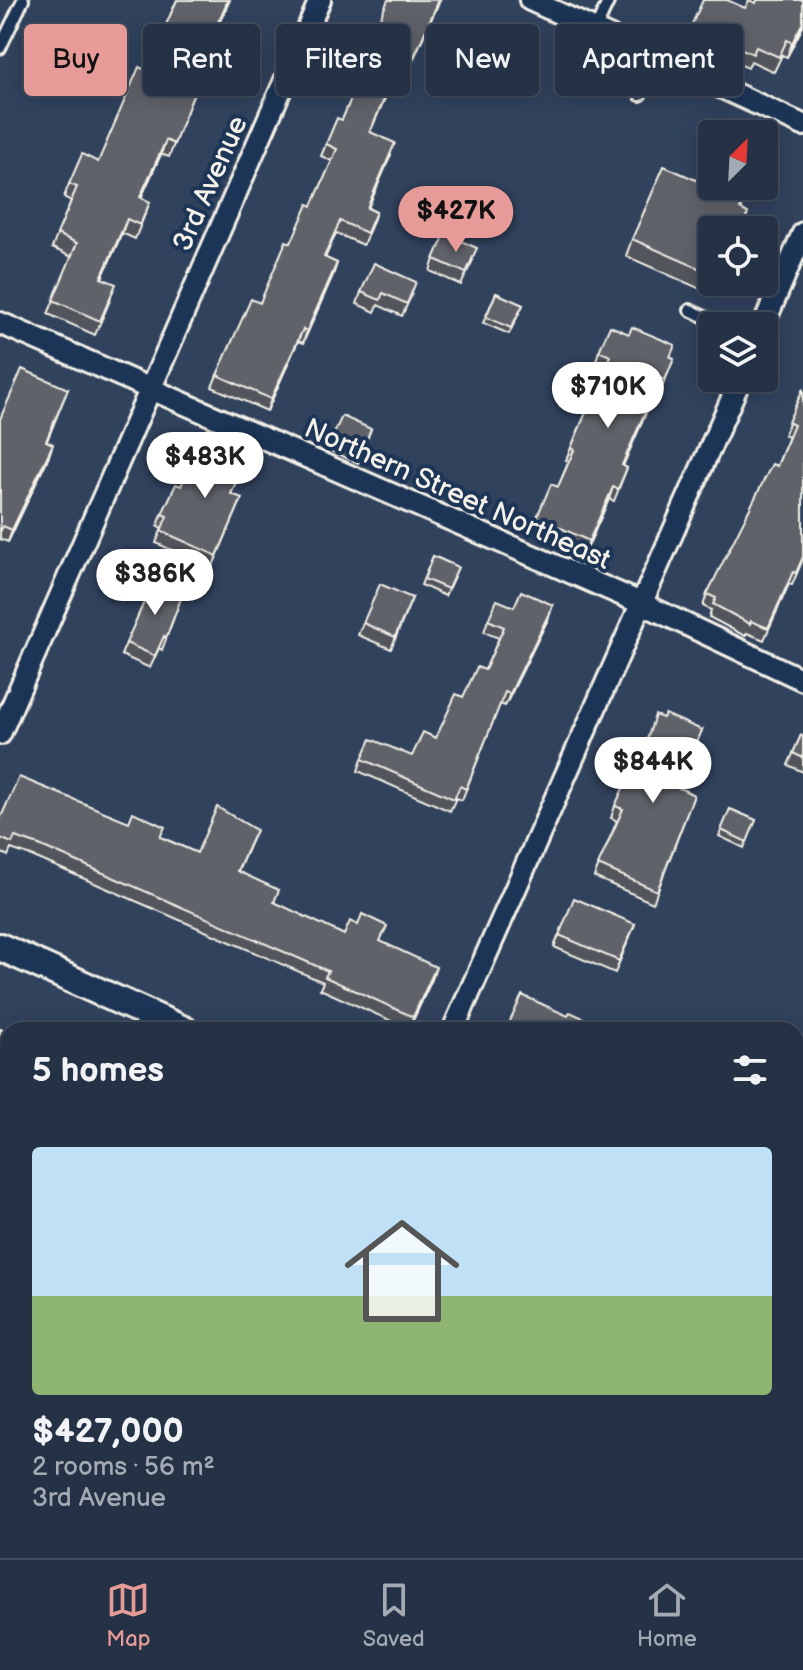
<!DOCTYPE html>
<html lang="en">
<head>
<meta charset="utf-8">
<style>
	:root { --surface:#253246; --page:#313e51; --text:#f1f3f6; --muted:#a3aab3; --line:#424d5f; --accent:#e69b98 }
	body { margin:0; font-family:"Balsamiq Sans",sans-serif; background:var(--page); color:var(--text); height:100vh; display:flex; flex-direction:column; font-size:30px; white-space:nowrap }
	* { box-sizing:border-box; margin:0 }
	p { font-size:26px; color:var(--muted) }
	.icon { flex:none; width:44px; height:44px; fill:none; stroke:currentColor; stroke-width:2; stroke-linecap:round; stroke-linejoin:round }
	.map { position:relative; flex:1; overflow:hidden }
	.details { position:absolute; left:0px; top:1022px; width:804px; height:536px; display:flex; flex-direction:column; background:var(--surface); border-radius:24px 24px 0 0; box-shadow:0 4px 20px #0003,0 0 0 2px var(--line) }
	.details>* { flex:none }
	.guide { position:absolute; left:24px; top:24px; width:756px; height:72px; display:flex; gap:16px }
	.needle { width:52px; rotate:24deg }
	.fabs { position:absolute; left:698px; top:120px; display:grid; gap:16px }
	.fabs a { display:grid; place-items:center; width:80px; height:80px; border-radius:8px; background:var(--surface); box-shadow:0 4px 20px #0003,0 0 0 2px var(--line); font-size:40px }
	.price { position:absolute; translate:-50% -68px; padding:0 18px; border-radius:28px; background:#fff; color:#222; font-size:26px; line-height:52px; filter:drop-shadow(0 2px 4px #0008) }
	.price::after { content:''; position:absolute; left:50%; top:48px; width:24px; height:18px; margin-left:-12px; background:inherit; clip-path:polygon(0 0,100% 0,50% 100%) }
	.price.selected { background:var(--accent); color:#111 }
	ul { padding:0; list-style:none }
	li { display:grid; align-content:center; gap:16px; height:424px; padding:0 32px }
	li span { display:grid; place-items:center; height:248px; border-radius:8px; color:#555 }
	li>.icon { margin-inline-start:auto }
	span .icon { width:144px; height:144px; fill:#fffc; stroke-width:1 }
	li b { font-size:34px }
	h2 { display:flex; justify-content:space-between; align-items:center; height:96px; padding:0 32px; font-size:34px }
	.pill { padding:0 28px; border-radius:8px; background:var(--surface); box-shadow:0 4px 20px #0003,0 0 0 2px var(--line); font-size:28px; line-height:72px }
	.pill.selected { background:var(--accent); color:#111 }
	.dock { display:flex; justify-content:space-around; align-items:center; height:112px; border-top:2px solid var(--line); background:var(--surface); font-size:22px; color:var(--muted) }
	.dock a { display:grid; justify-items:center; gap:4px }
	.dock .selected { color:var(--accent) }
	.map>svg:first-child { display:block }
</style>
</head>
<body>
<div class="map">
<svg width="803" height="1558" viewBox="0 0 803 1558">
	<rect width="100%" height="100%" fill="#31425d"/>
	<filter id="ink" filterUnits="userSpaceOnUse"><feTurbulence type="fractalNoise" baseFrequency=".0125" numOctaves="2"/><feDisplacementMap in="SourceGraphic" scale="16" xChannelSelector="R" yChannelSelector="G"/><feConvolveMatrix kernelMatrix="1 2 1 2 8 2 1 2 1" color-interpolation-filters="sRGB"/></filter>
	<g filter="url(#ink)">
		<g fill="#526e6c" stroke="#a3b0aa" stroke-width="2">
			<path d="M0,1445l8,3v102h183l-3,8h-188z"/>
			<path d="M259,1550h189l17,8h-189z"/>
		</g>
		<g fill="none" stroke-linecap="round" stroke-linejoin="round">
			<g stroke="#f4f1e8" stroke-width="16">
				<g id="service">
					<path d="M595,30l14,-30"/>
					<path d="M0,48l23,-48"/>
					<path d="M640,95l16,-37"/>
					<path d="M690,310l34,16"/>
				</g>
			</g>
			<g stroke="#f4f1e8" stroke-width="26">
				<g id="minor">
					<path d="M530,0l273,125"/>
					<path d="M0,323l643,281 160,76"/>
					<path d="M763,326l40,-93"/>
					<path d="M0,734l320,-734"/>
					<path d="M453,1030l288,-652"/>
					<path d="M227,1558l4,-8"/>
				</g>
			</g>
			<g stroke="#f4f1e8" stroke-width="32">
				<g id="tertiary">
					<path d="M0,947l184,83"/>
					<path d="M796,1307l7,3"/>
				</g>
			</g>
			<use href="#service" stroke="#1d3557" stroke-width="10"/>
			<use href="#minor" stroke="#1d3557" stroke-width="20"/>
			<use href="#tertiary" stroke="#1d3557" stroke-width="26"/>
		</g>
		<g fill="#53545c" stroke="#f4f1e8" stroke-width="2">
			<path d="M177,0h53l-14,30 -3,14 -44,113 -8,-3 -20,44 9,4 -15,37 -13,-6 -20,45 9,20 -16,37 -47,-21 24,-57 -20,-9 19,-47 -7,-4 5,-13 29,-22 48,-92z"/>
			<path d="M440,0l-35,78 -3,3 -8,-3 -24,54 21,23 -23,53 8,4 -4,12 -9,21 -27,-12 -11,25 12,5 -4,12 -30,68 -5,-2 -31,70 -55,-24 5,-12 43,-72 31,-60 21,-37 20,-45 -11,-5 5,-12 16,-24 26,-61 -4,-2 4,-12z"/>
			<path d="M745,8l58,18 -16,31 -5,-2 -8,17 -23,-11 -3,7 -62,-27 5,-15z"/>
			<path d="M744,201l-3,9 -29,20v52h7l-2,3 -8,-3 -4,9 -79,-35 6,-17z"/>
			<path d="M434,259l39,1 -12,25 -31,-14z"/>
			<path d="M361,292l51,2 -10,22 -24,-11 -3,7 -18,-8z"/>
			<path d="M496,293l27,12 -14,29 -26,-11z"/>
			<path d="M599,351l71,7 -1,13 -9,21 -4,-2 -33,76 4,2 -13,33 -5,-2 -24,54 -53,-23 5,-13 21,-30 11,-26 -3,-1 5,-12 34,-80 -10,-4z"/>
			<path d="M68,389l-21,52 2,15 -41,86 -8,-3v-120z"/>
			<path d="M803,389v170l-11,26 -3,-1 -25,56 -17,-7 -2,3 -36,-19 2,-7 -8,-4 4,-12 70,-128 12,-29 -5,-2z"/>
			<path d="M371,429l-13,34 -30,-13 4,-12z"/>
			<path d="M241,470l-10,24 11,4 -30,70 -56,-25 6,-15 -4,-2 4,-12 19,-28z"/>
			<path d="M433,556l25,11 -13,29 -24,-11z"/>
			<path d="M184,590l-22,60 -3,-2 -9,20 -29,-13 5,-12z"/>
			<path d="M412,598l-21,51 -33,-14 5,-12z"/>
			<path d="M514,607l35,10 -44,89 -5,-2 -38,96 -6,-2 -6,13 -92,-40 4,-12 50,-3 24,-18 27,-41 22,-27 14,-32 -15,-6 4,-12z"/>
			<path d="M702,730l-24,57 16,8 -41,108 -59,-26 23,-56 -6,-3 4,-12 18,-26z"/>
			<path d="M801,735l2,1v36l-15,-7z"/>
			<path d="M730,809l26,11 -12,28 -25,-12z"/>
			<path d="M0,819l161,18 36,16 59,-23 -18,41 37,32 69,32 37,7 51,37 -23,50 -89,-40 3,-7 -289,-125 -23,-8 -3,7 -8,-4z"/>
			<path d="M635,924l-20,49 -61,-26 5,-12z"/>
			<path d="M0,1029l8,4v77l-8,-4z"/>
			<path d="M803,1065v99l-5,12 -2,-1v-95z"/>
		</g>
		<g fill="#44454b" stroke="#f4f1e8" stroke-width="2">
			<path d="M439,0l-34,78 -3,3 4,-12z"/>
			<path d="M803,22v4l-16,31 5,-14z"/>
			<path d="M166,140l-5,14 -26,57 5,-14z"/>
			<path d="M127,219l-5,14 -26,58 5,-13z"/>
			<path d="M337,263l-4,12 -30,68 4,-12z"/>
			<path d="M303,329l-5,12 -31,70 4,-12z"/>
			<path d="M53,444l-4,12 -41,86 4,-12z"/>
			<path d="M613,487l-4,12 -24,54 4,-12z"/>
			<path d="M553,605l-4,12 -44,89 5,-12z"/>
			<path d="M436,967l-4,12 -23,50 4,-12z"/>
		</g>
		<g fill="#61626b" stroke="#f4f1e8" stroke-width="2">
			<path d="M177,0h51l-13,29 3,2 -44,113 -8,-4 -26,57 10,5 -10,23 -13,-6 -26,59 15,6 -16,37 -47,-21 24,-57 -20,-9 20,-47 -8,-3 13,-30 16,8 41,-95 7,3z"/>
			<path d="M388,0h51l-29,66 -4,3 -8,-3 -28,66 25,11 -28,65 9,4 -9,21 -27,-12 -16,36 13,6 -30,68 -4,-2 -32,70 -54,-24 34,-76 9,4 26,-62 5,2 17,-39 4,2 25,-57 -11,-5 11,-26 5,2 31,-73 -5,-2z"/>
			<path d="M703,0h24l18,8 4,-8 7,3 1,-3h46v22l-11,21 -5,-3 -8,17 -23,-10 -3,7 -62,-28z"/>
			<path d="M664,166l80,35 -4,8 8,4 -7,17h-29v44l-80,-35z"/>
			<path d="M445,234l32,14 -11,25 -32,-14z"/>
			<path d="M374,263l42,19 -9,22 -24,-11 -3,7 -19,-8z"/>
			<path d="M496,293l27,12 -12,23 -25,-11z"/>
			<path d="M610,326l19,8 3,-7 43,18 -5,12 4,2 -9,21 -5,-2 -38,87 5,3 -9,21 -5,-2 -24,54 -52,-24 14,-33 7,3 16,-37 -3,-2 39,-92 -11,-5z"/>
			<path d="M22,369l46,20 -22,52 7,3 -41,86 -9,-4 -3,6v-113z"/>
			<path d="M803,389v168l-7,16 -3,-1 -25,56 -17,-7 -1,3 -37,-20 3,-6 -9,-4 65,-130 5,2 17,-41 -6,-3z"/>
			<path d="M342,416l29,13 -9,22 -30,-13z"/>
			<path d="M206,441l40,17 -15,36 11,4 -25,58 -56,-25 6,-15 -5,-2 14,-30 5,2 13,-29 4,2z"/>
			<path d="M433,556l25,11 -10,22 -24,-10z"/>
			<path d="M155,577l29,13 -18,48 -2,-2 -9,20 -29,-13z"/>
			<path d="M380,584l32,14 -17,39 -32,-14z"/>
			<path d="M521,591l32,14 -43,89 -5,-2 -39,97 -6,-3 -6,13 -92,-40 9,-20 41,17 11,-24 13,6 20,-44 7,3 14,-30 8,3 19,-43 -16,-7 9,-20 17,7z"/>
			<path d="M665,714l37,16 -25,57 17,8 -37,96 -59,-26 25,-56 -8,-3 13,-29 6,3 21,-65 8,3z"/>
			<path d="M801,735l2,1v22l-10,-5z"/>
			<path d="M19,777l110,45 4,-10 32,15 -5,10 37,16 20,-46 39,23 -19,41 42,19 -5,12 70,33 6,-14 8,4 4,-11 25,12 -7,15 56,26 -23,50 -88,-40 3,-6 -289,-126 -24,-8 -3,6 -12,-5v-19z"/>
			<path d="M730,809l26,11 -9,22 -26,-12z"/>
			<path d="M574,898l61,26 -16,37 -60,-26z"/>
			<path d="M522,995l46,21 2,-4 40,18h-104z"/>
			<path d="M0,1029l8,4v63l-8,-4z"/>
			<path d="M803,1065v92l-7,-3v-74z"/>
			<path d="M796,1360l7,3v27l-7,16z"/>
			<path d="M676,1550h52l-3,8h-52z"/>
		</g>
	</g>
	<g text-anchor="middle" stroke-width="8" stroke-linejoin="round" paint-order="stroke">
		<g font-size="28" fill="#f4f1e8" stroke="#1d3557">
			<text transform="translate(209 183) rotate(-66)" y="10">3rd Avenue</text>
			<text transform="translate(458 493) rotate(24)" y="10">Northern Street Northeast</text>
		</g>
	</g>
</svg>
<div class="fabs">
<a><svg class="needle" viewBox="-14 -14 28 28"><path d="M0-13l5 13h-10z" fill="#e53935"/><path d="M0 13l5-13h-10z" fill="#a3aab3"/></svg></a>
<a><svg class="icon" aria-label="locate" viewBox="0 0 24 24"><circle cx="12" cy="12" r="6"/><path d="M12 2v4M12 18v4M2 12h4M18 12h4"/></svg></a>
<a><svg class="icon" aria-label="layers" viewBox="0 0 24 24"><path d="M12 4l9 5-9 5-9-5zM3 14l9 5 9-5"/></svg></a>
</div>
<b class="price selected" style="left:456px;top:254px">$427K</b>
<b class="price" style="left:608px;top:430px">$710K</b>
<b class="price" style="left:205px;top:500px">$483K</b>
<b class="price" style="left:155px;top:617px">$386K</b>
<b class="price" style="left:653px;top:805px">$844K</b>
<div class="guide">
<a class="pill selected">Buy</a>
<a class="pill">Rent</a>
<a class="pill">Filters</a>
<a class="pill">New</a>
<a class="pill">Apartment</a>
</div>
<section class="details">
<h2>5 homes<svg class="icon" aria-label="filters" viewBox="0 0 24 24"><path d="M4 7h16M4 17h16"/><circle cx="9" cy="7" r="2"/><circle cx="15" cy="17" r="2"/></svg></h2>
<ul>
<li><span style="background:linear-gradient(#bfe0f5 60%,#8fb573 0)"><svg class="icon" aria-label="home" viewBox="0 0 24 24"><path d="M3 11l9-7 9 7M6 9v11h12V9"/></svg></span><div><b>$427,000</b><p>2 rooms · 56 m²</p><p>3rd Avenue</p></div></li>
</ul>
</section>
</div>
<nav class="dock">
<a class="selected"><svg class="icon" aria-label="map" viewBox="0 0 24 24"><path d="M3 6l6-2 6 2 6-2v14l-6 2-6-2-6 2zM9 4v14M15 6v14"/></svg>Map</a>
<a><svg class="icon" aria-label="saved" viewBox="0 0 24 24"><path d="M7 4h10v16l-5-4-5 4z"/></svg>Saved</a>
<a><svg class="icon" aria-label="home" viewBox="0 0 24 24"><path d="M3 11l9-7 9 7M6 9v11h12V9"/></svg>Home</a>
</nav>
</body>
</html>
